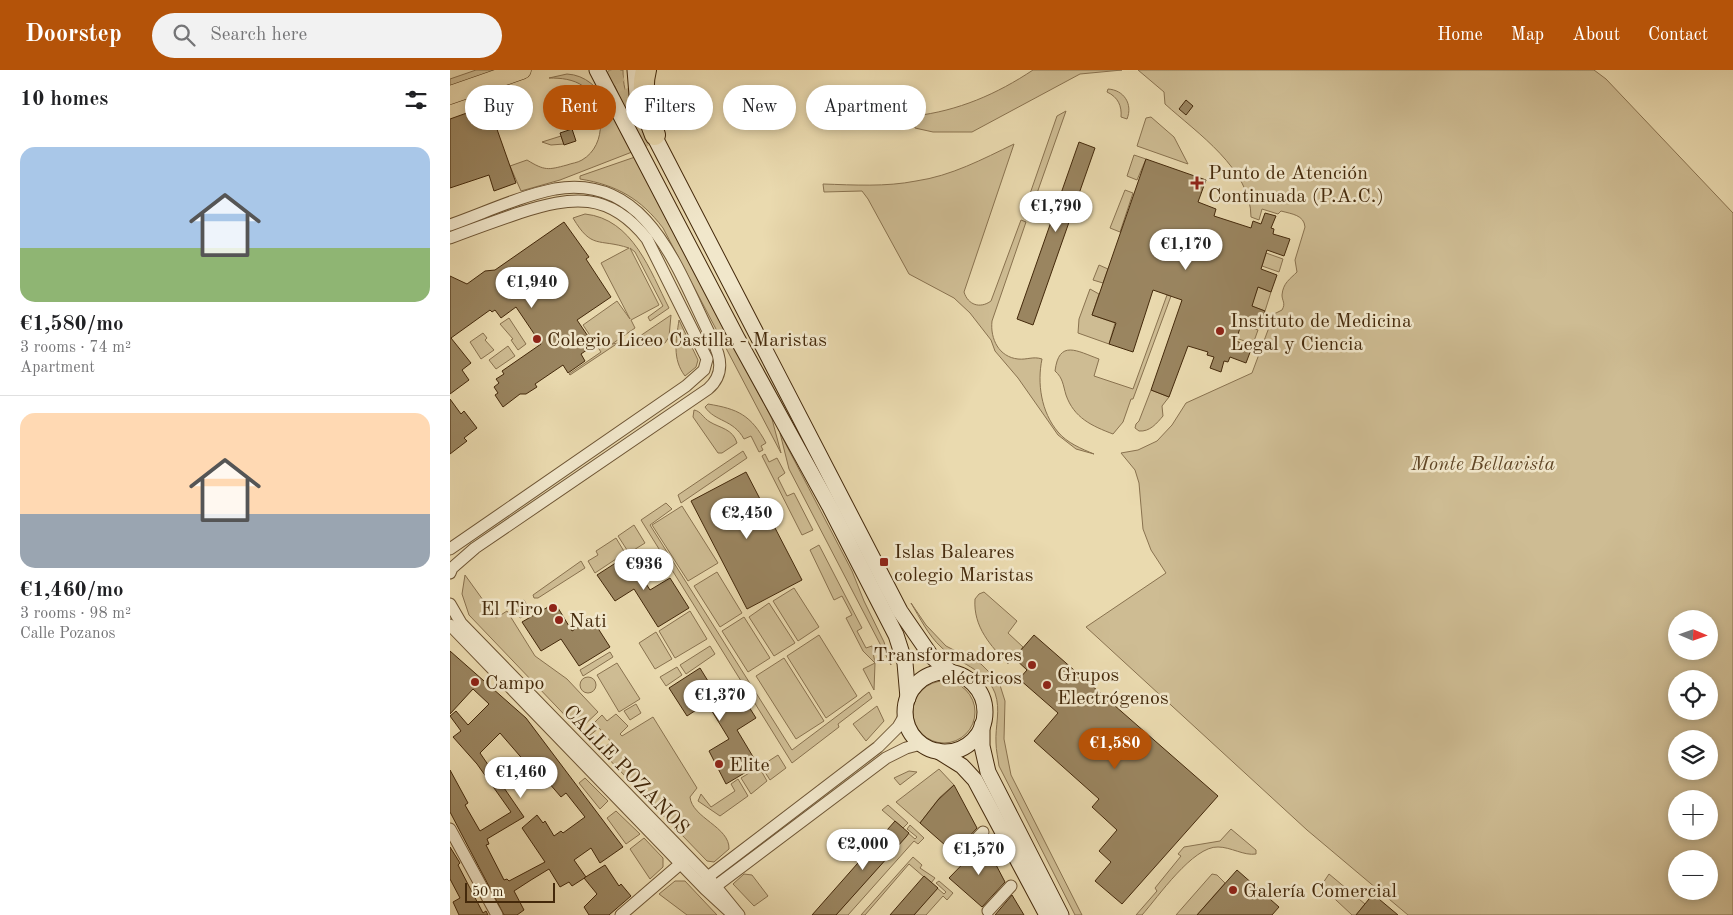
<!DOCTYPE html>
<html lang="en">
<head>
<meta charset="utf-8">
<style>
	:root { --surface:#fff; --page:#f2f2f2; --text:#202124; --muted:#757577; --line:#e0e0e0; --accent:#b45309 }
	body { margin:0; font-family:"Old Standard TT",serif; background:var(--page); color:var(--text); height:100vh; display:flex; flex-direction:column; font-size:19px; white-space:nowrap }
	* { box-sizing:border-box; margin:0 }
	p { font-size:16px; color:var(--muted) }
	.icon { flex:none; width:28px; height:28px; fill:none; stroke:currentColor; stroke-width:2; stroke-linecap:round; stroke-linejoin:round }
	.map { position:relative; flex:1; overflow:hidden }
	.sheet { display:flex; flex-direction:column; background:var(--surface); width:450px }
	.sheet>* { flex:none }
	.banner { position:absolute; left:15px; top:15px; width:475px; height:45px; display:flex; gap:10px }
	.needle { width:32px; rotate:92deg }
	.tools { position:absolute; left:1218px; top:540px; display:grid; gap:10px }
	.tools a { display:grid; place-items:center; width:50px; height:50px; border-radius:50%; background:var(--surface); box-shadow:0 2px 8px #0003; font-size:25px }
	.scale { position:absolute; left:15px; bottom:12px; width:90px; box-sizing:border-box; padding-left:5px; border:2px solid #44290b; border-top:0; font-size:14px; line-height:18px; white-space:nowrap; color:#44290b; -webkit-text-stroke:4px #f1e7cb; paint-order:stroke }
	.price { position:absolute; translate:-50% -42px; padding:0 11px; border-radius:18px; background:#fff; color:#222; font-size:16px; line-height:32px; filter:drop-shadow(0 1px 2px #0008) }
	.price::after { content:''; position:absolute; left:50%; top:30px; width:15px; height:11px; margin-left:-8px; background:inherit; clip-path:polygon(0 0,100% 0,50% 100%) }
	.price.current { background:var(--accent); color:#fff }
	ul { padding:0; list-style:none }
	li { display:grid; align-content:center; gap:10px; height:265px; padding:0 20px }
	li+li { border-top:1px solid var(--line) }
	li span { display:grid; place-items:center; height:155px; border-radius:15px; color:#555 }
	li>.icon { margin-inline-start:auto }
	span .icon { width:90px; height:90px; fill:#fffc; stroke-width:1 }
	li b { font-size:21px }
	h2 { display:flex; justify-content:space-between; align-items:center; height:60px; padding:0 20px; font-size:21px }
	.pill { padding:0 18px; border-radius:22px; background:var(--surface); box-shadow:0 2px 8px #0003; font-size:18px; line-height:45px }
	.pill.current { background:var(--accent); color:#fff }
	header { display:flex; align-items:center; gap:30px; box-sizing:border-box; height:70px; padding:0 25px; background:var(--accent); color:#fff }
	header strong { font-size:24px }
	nav { display:flex; gap:28px; margin-inline-start:auto; font-size:18px }
	.search { width:350px; height:45px; background:var(--page); display:flex; align-items:center; gap:12px; box-sizing:border-box; padding:0 18px; border-radius:28px; color:var(--muted); font-size:19px }
	main { display:flex; flex:1; min-height:0 }
	.map>svg:first-child { display:block }
</style>
</head>
<body>
<header>
<strong>Doorstep</strong>
<div class="search"><svg class="icon" aria-label="search" viewBox="0 0 24 24"><circle cx="10" cy="10" r="6"/><path d="M15 15l6 6"/></svg>Search here</div>
<nav><a>Home</a><a>Map</a><a>About</a><a>Contact</a></nav>
</header>
<main>
<section class="sheet">
<h2>10 homes<svg class="icon" aria-label="filters" viewBox="0 0 24 24"><path d="M4 7h16M4 17h16"/><circle cx="9" cy="7" r="2"/><circle cx="15" cy="17" r="2"/></svg></h2>
<ul>
<li><span style="background:linear-gradient(#a9c7e8 65%,#8fb573 0)"><svg class="icon" aria-label="home" viewBox="0 0 24 24"><path d="M3 11l9-7 9 7M6 9v11h12V9"/></svg></span><div><b>€1,580/mo</b><p>3 rooms · 74 m²</p><p>Apartment</p></div></li>
<li><span style="background:linear-gradient(#ffd9b3 65%,#9aa5b1 0)"><svg class="icon" aria-label="home" viewBox="0 0 24 24"><path d="M3 11l9-7 9 7M6 9v11h12V9"/></svg></span><div><b>€1,460/mo</b><p>3 rooms · 98 m²</p><p>Calle Pozanos</p></div></li>
</ul>
</section>
<div class="map">
<svg width="1283" height="845" viewBox="0 0 1283 845">
	<rect width="100%" height="100%" fill="#eadaaf"/>
	<filter id="stains"><feTurbulence type="fractalNoise" baseFrequency=".004" numOctaves="4"/><feColorMatrix values="0 0 0 0 .2 0 0 0 0 .09 0 0 0 0 .02 0 0 0 .5 -.17"/></filter>
	<radialGradient id="worn" r=".72"><stop offset=".6" stop-color="#630" stop-opacity="0"/><stop offset="1" stop-color="#630" stop-opacity=".3"/></radialGradient>
	<g fill="#cebc93" stroke="#89724f" fill-rule="evenodd">
		<path d="M26,0h22l-48,17v-8z"/>
		<path d="M173,0c0,27 10,45 28,64l-12,6 -31,-69z"/>
		<path d="M583,0h89l-42,4 -108,58h-39l-18,-4 -1,-12c44,-5 83,-22 119,-46z"/>
		<path d="M688,0h456l12,9 127,134v702h-325l-101,-85 -221,-203 80,-54 -15,-23 -8,-21 -4,-46 -4,-13 -14,-17 17,-3 19,-9 15,-16 14,-22 66,-30 22,-59 8,-4c4,-7 0,-9 0,-15 1,-12 8,-16 15,-23l-2,-12 10,-33c-1,-12 -13,-13 -24,-16l-3,3 -16,-5 -3,11 -8,-3c0,-48 -54,-84 -86,-113l-1,-12zM1226,549h33v32h-33zM1226,609h33v32h-33zM1226,669h33v32h-33zM1226,729h33v32h-33zM1226,789h33v32h-33z"/>
		<path d="M117,4c37,2 50,50 65,78l-72,28 -39,11 -11,-25 17,-6c18,11 21,10 40,5 5,-2 10,-2 15,-5 26,-15 23,-57 1,-74 -10,-7 -22,-8 -34,-8z"/>
		<path d="M658,19c16,1 25,15 19,30l-6,-2c1,-11 -3,-20 -14,-25z"/>
		<path d="M616,41l-36,102 -6,-2 33,-95z"/>
		<path d="M701,47l23,20 14,27 -51,-18 9,-28z"/>
		<path d="M111,66l3,8 -13,1 -9,-3z"/>
		<path d="M564,74l-50,148c4,13 16,17 27,9l30,-81 5,2 -34,99c-2,18 7,36 26,38 9,1 15,-3 24,0 -5,24 -1,53 16,73 9,11 24,17 36,22l-18,-5 -18,-14 -40,-57 -23,-27 -4,-11 -21,-27 -16,-15 -45,-24 -41,-75 -6,-8 -38,1 -1,-8c31,1 63,3 93,-3 35,-5 67,-22 98,-37z"/>
		<path d="M684,85l12,4 -9,21 -10,-4z"/>
		<path d="M185,87l137,262 9,34 -118,-225c-22,-29 -46,-43 -83,-49v-3z"/>
		<path d="M675,120l8,3 -13,39 -10,-4z"/>
		<path d="M135,144c48,5 65,57 84,94l-19,13 -2,-4 15,-11 -28,-54 -5,-4 29,57 -28,15 4,8 -23,16 6,-1 -48,32 -1,-1 32,-22 -18,-27 34,-24 13,18 -29,-56 28,-15c-31,-10 -37,2 -56,-30z"/>
		<path d="M816,183l17,6 -4,13 -17,-6z"/>
		<path d="M649,195l9,4 -5,14 -10,-3z"/>
		<path d="M808,217l13,5 -6,19 -14,-5z"/>
		<path d="M640,219l9,5 -7,21 23,8 -6,21 -31,-11 1,-14z"/>
		<path d="M717,225l4,1 -38,103h-2l-8,23 -10,12c-21,-8 -39,-16 -47,-39 -3,-10 -3,-17 -11,-24 4,-32 22,-20 44,-12l-5,17 39,13z"/>
		<path d="M221,245l-2,22 -4,6 -6,1 -19,-8z"/>
		<path d="M59,248l17,26 -8,6 -7,-10 2,-1 -13,-15z"/>
		<path d="M229,250l19,40 -2,7 -11,9c-13,-17 -9,-36 -6,-56z"/>
		<path d="M791,254l17,6 -5,14 -17,-6z"/>
		<path d="M33,263l4,5 -2,2 9,10 -13,9 -11,-17z"/>
		<path d="M58,276l7,10 -19,13 -7,-9z"/>
		<path d="M701,320l18,7 -7,9 1,10c-6,7 -13,16 -24,15l-4,-3 1,-4 3,-3z"/>
		<path d="M258,334c30,5 43,11 58,39l-5,3 2,4 -4,2 -8,-16 -7,3c-11,-20 -29,-17 -39,-32z"/>
		<path d="M244,340c7,1 9,8 16,12 10,6 23,7 27,21l-15,10h-4l-25,-36z"/>
		<path d="M330,363l72,138 12,30 20,41 7,23 -102,-196z"/>
		<path d="M293,381l4,7 -66,45 -3,-8z"/>
		<path d="M315,384l4,8 8,-4 8,15 -7,5 9,18 7,-3 19,37 -11,5 -40,-79z"/>
		<path d="M216,433l6,6 -22,16 142,225 77,-58 3,6 -34,26 1,3 -47,36 -151,-243z"/>
		<path d="M232,436l36,57 -30,18 -36,-56z"/>
		<path d="M184,455l11,18 -16,10 -11,-17z"/>
		<path d="M166,468l9,15 -30,20 -7,-12 10,-6 -2,-4z"/>
		<path d="M369,475l43,83 -5,3 9,17 6,-2 3,17 -1,27 -11,-21 12,-6 -12,-12 -17,-33 6,-3 -10,-19 -8,4 -24,-50z"/>
		<path d="M131,491l4,7 -47,30h-4l-1,-3z"/>
		<path d="M267,502l25,41 -22,14 -26,-41z"/>
		<path d="M15,505l31,43 11,-7 28,45 32,23 31,33 -19,18 -110,-115 -7,-21z"/>
		<path d="M344,518l25,39 -21,14 -25,-40z"/>
		<path d="M534,522l33,29 -9,12 15,14 -15,17c-17,-18 -35,-37 -33,-65l4,-5z"/>
		<path d="M74,530l7,12 -11,6 -6,-11z"/>
		<path d="M319,533l26,40 -21,13 -25,-39z"/>
		<path d="M461,533l15,22 20,21 35,18 18,18 6,19 -1,38 7,36 71,140h-7l-76,-149c-1,-8 -3,-16 -3,-23 -1,-17 5,-33 -1,-50 -10,-25 -37,-29 -54,-46 -13,-12 -21,-29 -30,-44z"/>
		<path d="M240,541l17,28 -32,19 -16,-27z"/>
		<path d="M294,547l26,41 -22,14 -26,-41z"/>
		<path d="M206,562l16,27 -17,10 -16,-26z"/>
		<path d="M369,565l38,61 -31,22 -39,-62z"/>
		<path d="M260,576l5,8 -29,20 -6,-9z"/>
		<path d="M160,582l3,5 -30,19 -3,-6z"/>
		<path d="M334,588l40,63 -28,18 -40,-63z"/>
		<path d="M167,593l23,36 -21,13 -22,-37z"/>
		<path d="M227,597l5,8 -16,11 -6,-9z"/>
		<circle cx="138" cy="615" r="8"/>
		<circle cx="494" cy="642" r="31"/>
		<path d="M186,634l5,9 -11,7 -6,-9z"/>
		<path d="M427,636l7,15 -18,20 -13,-17z"/>
		<path d="M166,644l12,12 -8,8 2,2 31,-19 44,71 -7,9c2,21 40,30 39,52l-15,13 -7,-1 -106,-110 10,-9 -12,-14 -10,8 -4,-4 17,-17 5,6z"/>
		<path d="M328,685l8,13 -16,12 -9,-14z"/>
		<path d="M309,697l8,14 -16,13 -10,-16z"/>
		<path d="M489,699l15,16 -14,12 -20,26 -24,-21z"/>
		<path d="M459,701l8,1 -17,13 -6,-7z"/>
		<path d="M135,708l23,23 -8,8 -21,-26z"/>
		<path d="M288,709l10,17 -28,20 -22,-15 3,-7 10,13 24,-16 -4,-7z"/>
		<path d="M438,735l20,18 -5,5 -21,-18z"/>
		<path d="M166,741l24,23 -14,10 -19,-26z"/>
		<path d="M460,755l14,13 -6,6 -4,-3 -66,74h-12l72,-82 7,6 2,-2 -10,-8z"/>
		<path d="M781,759l25,21v4c-12,2 -25,-7 -38,-7 -25,-1 -60,50 -76,68h-6l21,-24 -2,-3 26,-32 -3,-2 6,-7 36,-6z"/>
		<path d="M194,768l19,20v9l-13,12 -20,-30z"/>
		<path d="M463,787l9,8 -2,3 15,10 -4,5 -22,-19 -44,51h-4z"/>
		<path d="M294,804l8,1 16,21 -14,10 -21,-22z"/>
		<path d="M762,804l5,1 8,8 -28,32h-21z"/>
		<path d="M879,804l36,30 -9,11h-4l-31,-29z"/>
		<path d="M225,811h10l32,34h-30l-28,-21z"/>
		<path d="M489,811l14,12 -6,7 -4,-4 -17,19h-12l23,-27 7,6 2,-2 -10,-9z"/>
	</g>
	<g fill="#9a8560" stroke="#44290b" fill-rule="evenodd">
		<path d="M736,30l7,6 -7,9 -7,-6z"/>
		<path d="M28,39l5,13 10,-4 23,65 -22,8 -5,-16 -39,13v-69z"/>
		<path d="M122,59l4,12 -12,4 -4,-12z"/>
		<path d="M629,72l16,6 -62,177 -16,-6z"/>
		<path d="M696,89l60,21 -8,22 18,7 -2,7 37,12 2,-7 8,3 4,-11 11,3 -5,12 3,1 -1,5 17,5 -6,17 -17,-6 -6,19 16,6 -6,17 -13,-5 -6,19 13,5 -6,16 -17,-6 -6,20 16,6 -6,16 -16,-6 -2,5 -4,-1 -3,11 -11,-4 4,-11 -7,-2 1,-3 -20,-6 -19,51 -18,-7 31,-90 -29,-10 -20,62 -24,-8 7,-21 -24,-8z"/>
		<path d="M114,152l25,35 -3,2 25,38 -34,23 17,25 -13,9 4,7 -17,12 -5,-8 -28,19 2,3 -11,7h-6l-17,13 -8,-12 3,-2 -4,-6 5,-4 -3,-4 8,-5 -2,-3 39,-27 -25,-37 -15,11 -6,-8 -3,2 -2,-2 -39,28 20,25 -9,7 7,10 -19,14v-118l17,8 18,-13 10,-1z"/>
		<path d="M0,329l11,15 3,-3 13,17 -13,10 3,3 -17,13z"/>
		<path d="M296,402l56,108 -55,29 -56,-108z"/>
		<path d="M178,485l22,35 20,-12 19,30 -31,19 -24,-38 -19,12 -18,-26z"/>
		<path d="M105,533l17,28 20,-12 18,28 -31,19 -18,-27 -20,12 -19,-29z"/>
		<path d="M584,565l184,161 -96,108 -27,-23 16,-19 -12,-11 18,-21 -25,-23 7,-8 -65,-58 24,-28 -39,-34 8,-9 -13,-12z"/>
		<path d="M0,581l76,67 97,129 -23,16 -9,-15 -17,12 12,17 -14,9 -3,-4 -9,5 -11,-18 -18,11 -17,11 10,19 -7,5h-13l-54,-103v-42l18,33 -3,2 15,26 31,-19 -34,-48 -24,-27 8,-6 -11,-15 6,-5 12,14 21,-21 -16,-15 -23,25zM50,663l39,45 3,-3 19,22 5,-4 19,24 -22,16 -2,-2 -7,5 -9,-15 -2,2 -6,-8 -15,13 23,34 -36,19 -2,-2 -3,1 -18,-35 3,-1 -2,-5 37,-22 -44,-64z"/>
		<path d="M250,598l19,31 18,-11 19,30 -19,12 21,35 -32,19 -17,-33 20,-12 -22,-36 -20,13 -18,-28z"/>
		<path d="M504,715l23,43 -23,25 -34,-30 18,-23z"/>
		<path d="M445,751l14,12 -3,4 -70,78h-24z"/>
		<path d="M534,772l21,40 -23,25 -33,-29z"/>
		<path d="M0,777l10,16 -2,2 25,48 3,-2 2,4h-29l-6,-13 7,-4 -10,-19z"/>
		<path d="M155,795l14,21 2,-2 10,12 -22,19h-20l-5,-8 13,-13 -13,-16z"/>
		<path d="M787,800l42,37 -7,8h-75z"/>
		<path d="M474,806l14,12 -24,27h-24z"/>
		<path d="M923,824l25,21h-42z"/>
		<path d="M562,825l12,20h-29z"/>
	</g>
	<g fill="none" stroke-linecap="round" stroke-linejoin="round">
		<path stroke="#c9b78e" stroke-width="15" stroke-dasharray="15 8" stroke-linecap="butt" d="M162,0l20,46 18,32"/>
		<g stroke="#6e5534" stroke-width="13">
			<g id="street">
				<path d="M0,155c34,-12 70,-29 105,-36 94,-16 123,83 157,150 9,18 13,35 -4,50l-233,159 -23,20 -2,5"/>
				<path d="M0,168c23,-9 46,-17 69,-25 53,-17 90,-22 128,26l60,120 -3,11 -18,16 -236,163"/>
				<path d="M0,534l11,19 247,254 31,38"/>
				<path d="M0,555l255,264 25,23"/>
				<path d="M0,759l47,86"/>
				<path d="M511,785l22,-23"/>
				<path d="M256,813l2,-6 5,-4 165,-126 20,-20 7,-12"/>
				<path d="M259,819l7,-3 170,-128 20,-10 15,-4"/>
				<path d="M538,841l23,-25"/>
				<path d="M171,845l65,-56"/>
			</g>
		</g>
		<g stroke="#44290b" stroke-width="17">
			<g id="secondary">
				<path d="M147,0l140,268 93,169 66,128 9,28 3,35"/>
				<path d="M185,0l2,25"/>
				<path d="M200,58l250,483 31,45 21,17"/>
				<circle cx="495" cy="642" r="40"/>
				<path d="M532,655v21l6,26 73,143"/>
				<path d="M488,681l24,15 13,14 72,135"/>
			</g>
		</g>
		<g stroke="#44290b" stroke-width="19">
			<path id="primary" d="M0,25l72,-25"/>
		</g>
		<g stroke="#44290b" stroke-width="22">
			<path id="highway" d="M196,0c-6,23 1,44 9,65"/>
		</g>
		<use href="#street" stroke="#f1e7cb" stroke-width="11"/>
		<use href="#secondary" stroke="#f1e7cb" stroke-width="15"/>
		<use href="#primary" stroke="#eadaaf" stroke-width="18"/>
		<use href="#highway" stroke="#eadaaf" stroke-width="20"/>
	</g>
	<g fill="#8f2418" stroke="#f1e7cb" stroke-width="2">
		<path d="M744.5 105.5h5v5h5v5h-5v5h-5v-5h-5v-5h5z"/>
		<circle cx="770" cy="261" r="5"/>
		<circle cx="87" cy="269" r="5"/>
		<rect x="429" y="487" width="10" height="10" rx="2.5"/>
		<circle cx="103" cy="538" r="5"/>
		<circle cx="109" cy="550" r="5"/>
		<circle cx="582" cy="595" r="5"/>
		<circle cx="25" cy="612" r="5"/>
		<circle cx="597" cy="615" r="5"/>
		<circle cx="269" cy="694" r="5"/>
		<circle cx="783" cy="820" r="5"/>
	</g>
	<g text-anchor="middle" stroke-width="5" stroke-linejoin="round" paint-order="stroke">
		<g font-size="20" fill="#44290b" stroke="#f1e7cb" text-anchor="start">
			<text x="758" y="109">Punto de Atención<tspan x="758" dy="23">Continuada (P.A.C.)</tspan></text>
			<text x="780" y="257">Instituto de Medicina<tspan x="780" dy="23">Legal y Ciencia</tspan></text>
			<text x="97" y="276">Colegio Liceo Castilla - Maristas</text>
			<text x="444" y="488">Islas Baleares<tspan x="444" dy="23">colegio Maristas</tspan></text>
			<text x="93" y="545" text-anchor="end">El Tiro</text>
			<text x="119" y="557">Nati</text>
			<text x="572" y="591" text-anchor="end">Transformadores<tspan x="572" dy="23">eléctricos</tspan></text>
			<text x="607" y="611">Grupos<tspan x="607" dy="23">Electrógenos</tspan></text>
			<text x="35" y="619">Campo</text>
			<text x="279" y="701">Elite</text>
			<text x="793" y="827">Galería Comercial</text>
		</g>
		<g font-size="20" font-style="italic" fill="#604626" stroke="#f1e7cb">
			<text x="1033" y="400">Monte Bellavista</text>
		</g>
		<g font-size="20" fill="#44290b" stroke="#f1e7cb">
			<text transform="translate(177 699) rotate(46)" y="7">CALLE POZANOS</text>
		</g>
	</g>
	<rect width="100%" height="100%" filter="url(#stains)"/>
	<rect width="100%" height="100%" fill="url(#worn)"/>
</svg>
<div class="tools">
<a><svg class="needle" viewBox="-14 -14 28 28"><path d="M0-13l5 13h-10z" fill="#e53935"/><path d="M0 13l5-13h-10z" fill="#757577"/></svg></a>
<a><svg class="icon" aria-label="locate" viewBox="0 0 24 24"><circle cx="12" cy="12" r="6"/><path d="M12 2v4M12 18v4M2 12h4M18 12h4"/></svg></a>
<a><svg class="icon" aria-label="layers" viewBox="0 0 24 24"><path d="M12 4l9 5-9 5-9-5zM3 14l9 5 9-5"/></svg></a>
<a>+</a>
<a>−</a>
</div>
<div class="scale">50 m</div>
<b class="price" style="left:606px;top:163px">€1,790</b>
<b class="price" style="left:736px;top:201px">€1,170</b>
<b class="price" style="left:82px;top:239px">€1,940</b>
<b class="price" style="left:297px;top:470px">€2,450</b>
<b class="price" style="left:194px;top:521px">€936</b>
<b class="price" style="left:270px;top:652px">€1,370</b>
<b class="price current" style="left:665px;top:700px">€1,580</b>
<b class="price" style="left:71px;top:729px">€1,460</b>
<b class="price" style="left:413px;top:801px">€2,000</b>
<b class="price" style="left:529px;top:806px">€1,570</b>
<div class="banner">
<a class="pill">Buy</a>
<a class="pill current">Rent</a>
<a class="pill">Filters</a>
<a class="pill">New</a>
<a class="pill">Apartment</a>
</div>
</div>
</main>
</body>
</html>
